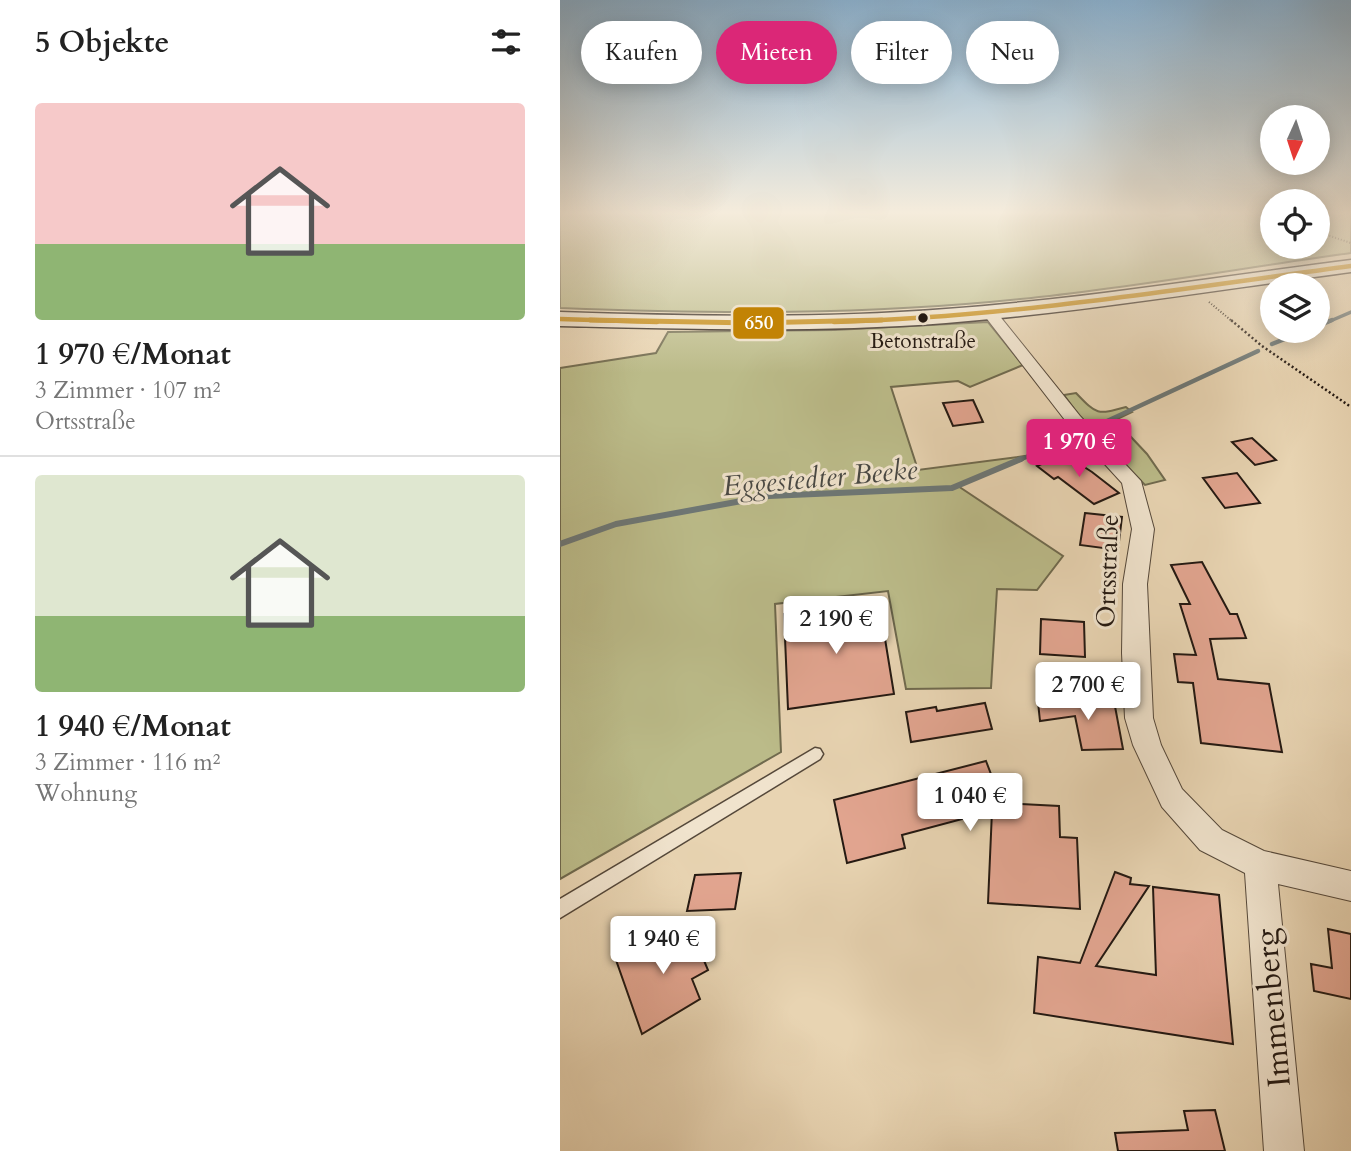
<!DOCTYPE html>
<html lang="de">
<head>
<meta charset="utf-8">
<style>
	:root { --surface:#fff; --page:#f2f2f2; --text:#222; --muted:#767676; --line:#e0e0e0; --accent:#db2777 }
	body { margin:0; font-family:Cardo,serif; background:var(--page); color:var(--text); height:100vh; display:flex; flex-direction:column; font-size:26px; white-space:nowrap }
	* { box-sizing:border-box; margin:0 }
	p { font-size:23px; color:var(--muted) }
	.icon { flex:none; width:38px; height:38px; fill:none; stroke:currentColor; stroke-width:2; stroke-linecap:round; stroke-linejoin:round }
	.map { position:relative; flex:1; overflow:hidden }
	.side { display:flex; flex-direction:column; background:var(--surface); width:560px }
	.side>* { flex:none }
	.guide { position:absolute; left:21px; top:21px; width:665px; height:63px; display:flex; gap:14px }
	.needle { width:46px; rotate:183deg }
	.controls { position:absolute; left:700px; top:105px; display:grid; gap:14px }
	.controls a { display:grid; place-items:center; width:70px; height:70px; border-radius:50%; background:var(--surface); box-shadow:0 4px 18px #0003; font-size:35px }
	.price { position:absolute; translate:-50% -60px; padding:0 16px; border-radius:7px; background:#fff; color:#222; font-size:23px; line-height:46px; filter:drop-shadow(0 2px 4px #0008) }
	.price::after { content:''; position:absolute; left:50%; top:42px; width:21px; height:16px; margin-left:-10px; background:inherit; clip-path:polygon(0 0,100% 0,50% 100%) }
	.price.on { background:var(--accent); color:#fff }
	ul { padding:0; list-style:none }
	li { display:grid; align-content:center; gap:14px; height:371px; padding:0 35px }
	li+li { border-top:2px solid var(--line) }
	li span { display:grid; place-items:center; height:217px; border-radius:7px; color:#555 }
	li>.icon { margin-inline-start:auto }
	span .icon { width:126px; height:126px; fill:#fffc; stroke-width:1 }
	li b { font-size:30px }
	h2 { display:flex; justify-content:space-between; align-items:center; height:84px; padding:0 35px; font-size:30px }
	.pill { padding:0 24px; border-radius:32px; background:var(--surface); box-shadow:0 4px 18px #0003; font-size:24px; line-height:63px }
	.pill.on { background:var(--accent); color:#fff }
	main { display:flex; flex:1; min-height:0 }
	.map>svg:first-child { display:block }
</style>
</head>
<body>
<main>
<section class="side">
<h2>5 Objekte<svg class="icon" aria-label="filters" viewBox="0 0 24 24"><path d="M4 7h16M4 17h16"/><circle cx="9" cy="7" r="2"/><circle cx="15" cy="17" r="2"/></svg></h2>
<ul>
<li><span style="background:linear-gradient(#f6c9c9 65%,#8fb573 0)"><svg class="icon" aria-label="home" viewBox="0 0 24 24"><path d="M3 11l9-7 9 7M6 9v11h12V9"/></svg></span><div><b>1 970 €/Monat</b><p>3 Zimmer · 107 m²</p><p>Ortsstraße</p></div></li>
<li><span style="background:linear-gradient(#dfe7d0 65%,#8fb573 0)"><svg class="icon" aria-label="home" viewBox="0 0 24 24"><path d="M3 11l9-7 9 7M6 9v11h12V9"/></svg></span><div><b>1 940 €/Monat</b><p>3 Zimmer · 116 m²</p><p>Wohnung</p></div></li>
</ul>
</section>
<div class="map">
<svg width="791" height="1151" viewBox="0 0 791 1151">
	<rect width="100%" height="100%" fill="#e8d4b2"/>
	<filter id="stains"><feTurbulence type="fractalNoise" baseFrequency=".00286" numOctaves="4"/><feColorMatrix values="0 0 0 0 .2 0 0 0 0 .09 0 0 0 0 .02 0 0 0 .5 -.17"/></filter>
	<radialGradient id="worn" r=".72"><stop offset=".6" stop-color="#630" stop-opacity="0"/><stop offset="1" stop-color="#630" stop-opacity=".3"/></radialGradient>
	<g fill="#bbbb89" stroke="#706a4e" stroke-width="2">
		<path d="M0,212h712v35h46v-35h33v41c-110,15 -220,35 -331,46 -153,16 -306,15 -460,9z"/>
		<path d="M428,322l35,43 -53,22 -12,-6 -67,6 27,83 107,-14 -67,30 105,70 -26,34 -40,-1 -6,99 -85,1 -18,-98 -113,13 6,148 -221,127v-511l96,-15 12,-21 167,-2z"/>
		<path d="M516,393c21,22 21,22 50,14l6,5 -17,8 32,34 18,26 -20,5 -60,-61 -21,-29z"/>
	</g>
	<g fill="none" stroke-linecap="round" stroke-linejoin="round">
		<path stroke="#6d7776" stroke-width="3.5" d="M768,322l23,-10"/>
		<g stroke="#6d7776" stroke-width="4.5">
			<path d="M758,326l14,-6"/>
			<path d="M712,344l33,-13"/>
			<path d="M532,428l166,-77"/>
			<path d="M457,461l60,-26"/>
		</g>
		<path stroke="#6d7776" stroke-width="6" d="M0,544l56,-20 153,-28 183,-8 69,-29"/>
	</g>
	<g fill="#e2a590" stroke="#241912" stroke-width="2">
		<path d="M413,400l10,22 -30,4 -10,-23z"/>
		<path d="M692,438l24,22 -21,5 -23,-23z"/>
		<path d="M504,454l28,18 27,21 -25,11 -36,-27 -4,2 -17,-13z"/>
		<path d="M677,473l23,30 -35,5 -22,-30z"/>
		<path d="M525,513l37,4 -4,33 -38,-5z"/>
		<path d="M642,562l28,52h7l9,24 -36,1 8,40 51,5 13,68 -81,-9 -8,-60 -15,-1 -4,-28 22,1 -16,-51h10l-19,-39z"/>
		<path d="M319,602l15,92 -106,15 -4,-95z"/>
		<path d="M481,619l43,3 1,35 -45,-3z"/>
		<path d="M554,701l9,48 -41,1 -7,-34 -35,5 -2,-19z"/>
		<path d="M425,703l7,26 -81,13 -5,-30 30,-5 1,4z"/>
		<path d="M426,761l16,42 57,3 1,31 17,1 3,71 -92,-6 4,-92 -90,24 3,13 -58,15 -13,-63z"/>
		<path d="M555,872l16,6 -1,6 19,2 -53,80 60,9 -3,-88 66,8 14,149 -199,-31 4,-56 42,6z"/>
		<path d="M181,873l-6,36 -48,2 8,-36z"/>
		<path d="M127,920l21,50 -16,9 8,20 -58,35 -26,-74z"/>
		<path d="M768,929l23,5v65l-37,-8 -3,-27 21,4z"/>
		<path d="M655,1110l10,41h-107l-3,-18 73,-3 -4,-19z"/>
	</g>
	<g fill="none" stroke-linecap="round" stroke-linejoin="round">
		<g stroke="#55483a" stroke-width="3">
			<path id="lane" d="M255,748l5,1 3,5 -3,5 -260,159v-19z"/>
		</g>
		<g stroke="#55483a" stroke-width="2">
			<path id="street" d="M429,308l5,1 86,107 61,65 13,48 -7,55 6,134 8,27 21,44 40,41 42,21 87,20v30l-73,-17 26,267h-40l-19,-278 -45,-23 -38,-43 -29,-62 -8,-27 -3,-65 1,-69 9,-55 -10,-46 -54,-59 -84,-109v-6z"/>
		</g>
		<g stroke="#241912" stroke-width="3">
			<path id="secondary" d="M791,260v12c-135,18 -269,40 -405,51 -128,10 -257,6 -386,3v-14c129,4 258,7 386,-3 136,-10 270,-32 405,-49z"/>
		</g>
		<g stroke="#241912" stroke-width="2" stroke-dasharray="1 2" stroke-linecap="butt">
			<path d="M700,212l12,4"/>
			<path d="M758,232l33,11"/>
			<path d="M649,302l24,20"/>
		</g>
		<path stroke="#241912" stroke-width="2.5" stroke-dasharray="2 2.5" stroke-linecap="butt" d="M671,320l31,26 89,61"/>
		<use href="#lane" fill="#f0e3cd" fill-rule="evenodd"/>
		<use href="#street" fill="#f0e3cd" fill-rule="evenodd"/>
		<use href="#secondary" fill="#f0e3cd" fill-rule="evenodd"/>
		<g stroke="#f0e3cd" stroke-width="8">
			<g id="bus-1-far1">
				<path d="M0,319l97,3"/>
				<path d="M274,322c174,-5 345,-33 517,-56"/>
			</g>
		</g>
		<g stroke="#f0e3cd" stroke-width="10">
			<path id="bus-1" d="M30,320l163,3 129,-3"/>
		</g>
		<use href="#bus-1-far1" stroke="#c28304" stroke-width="4.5"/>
		<use href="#bus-1" stroke="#c28304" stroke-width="5"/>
	</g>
	<linearGradient id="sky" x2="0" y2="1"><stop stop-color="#8ab4d5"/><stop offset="0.57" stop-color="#f5ecdc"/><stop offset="1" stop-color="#f5ecdc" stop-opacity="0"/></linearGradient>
	<rect width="791" height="373" fill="url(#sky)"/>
	<circle fill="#241912" stroke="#f0e3cd" stroke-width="2.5" cx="363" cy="318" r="6"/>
	<g text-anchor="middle" stroke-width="6" stroke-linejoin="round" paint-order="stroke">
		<g font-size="21" fill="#241912" stroke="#f0e3cd">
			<text x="363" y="348">Betonstraße</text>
		</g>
		<g font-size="26" fill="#241912" stroke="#f0e3cd">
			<text transform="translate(547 571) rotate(-88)" y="9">Ortsstraße</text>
		</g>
		<g font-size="28" font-style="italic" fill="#484844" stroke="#f0e3cd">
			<text transform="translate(260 477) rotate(-5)" y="10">Eggestedter Beeke</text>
		</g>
		<g font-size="32" fill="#241912" stroke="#f0e3cd">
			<text transform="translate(712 1008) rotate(-95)" y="11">Immenberg</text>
		</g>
	</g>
	<rect stroke="#f0e3cd" stroke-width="2.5" x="172" y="306" width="53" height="34" rx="7" fill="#c28304"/>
	<g font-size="19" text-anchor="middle" font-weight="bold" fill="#fff">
		<text x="199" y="329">650</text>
	</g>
	<rect width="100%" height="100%" filter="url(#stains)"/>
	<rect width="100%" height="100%" fill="url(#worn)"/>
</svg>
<div class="controls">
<a><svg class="needle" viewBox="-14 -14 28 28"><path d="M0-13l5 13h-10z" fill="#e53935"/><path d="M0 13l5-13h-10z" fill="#767676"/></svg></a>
<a><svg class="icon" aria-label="locate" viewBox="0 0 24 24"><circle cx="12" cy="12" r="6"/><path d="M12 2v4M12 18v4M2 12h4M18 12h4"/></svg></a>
<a><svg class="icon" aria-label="layers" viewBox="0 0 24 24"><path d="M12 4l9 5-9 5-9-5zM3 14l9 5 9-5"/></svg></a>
</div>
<b class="price on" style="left:519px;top:479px">1 970 €</b>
<b class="price" style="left:276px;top:656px">2 190 €</b>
<b class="price" style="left:528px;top:722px">2 700 €</b>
<b class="price" style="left:410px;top:833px">1 040 €</b>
<b class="price" style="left:103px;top:976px">1 940 €</b>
<div class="guide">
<a class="pill">Kaufen</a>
<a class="pill on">Mieten</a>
<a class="pill">Filter</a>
<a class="pill">Neu</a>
</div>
</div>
</main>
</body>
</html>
